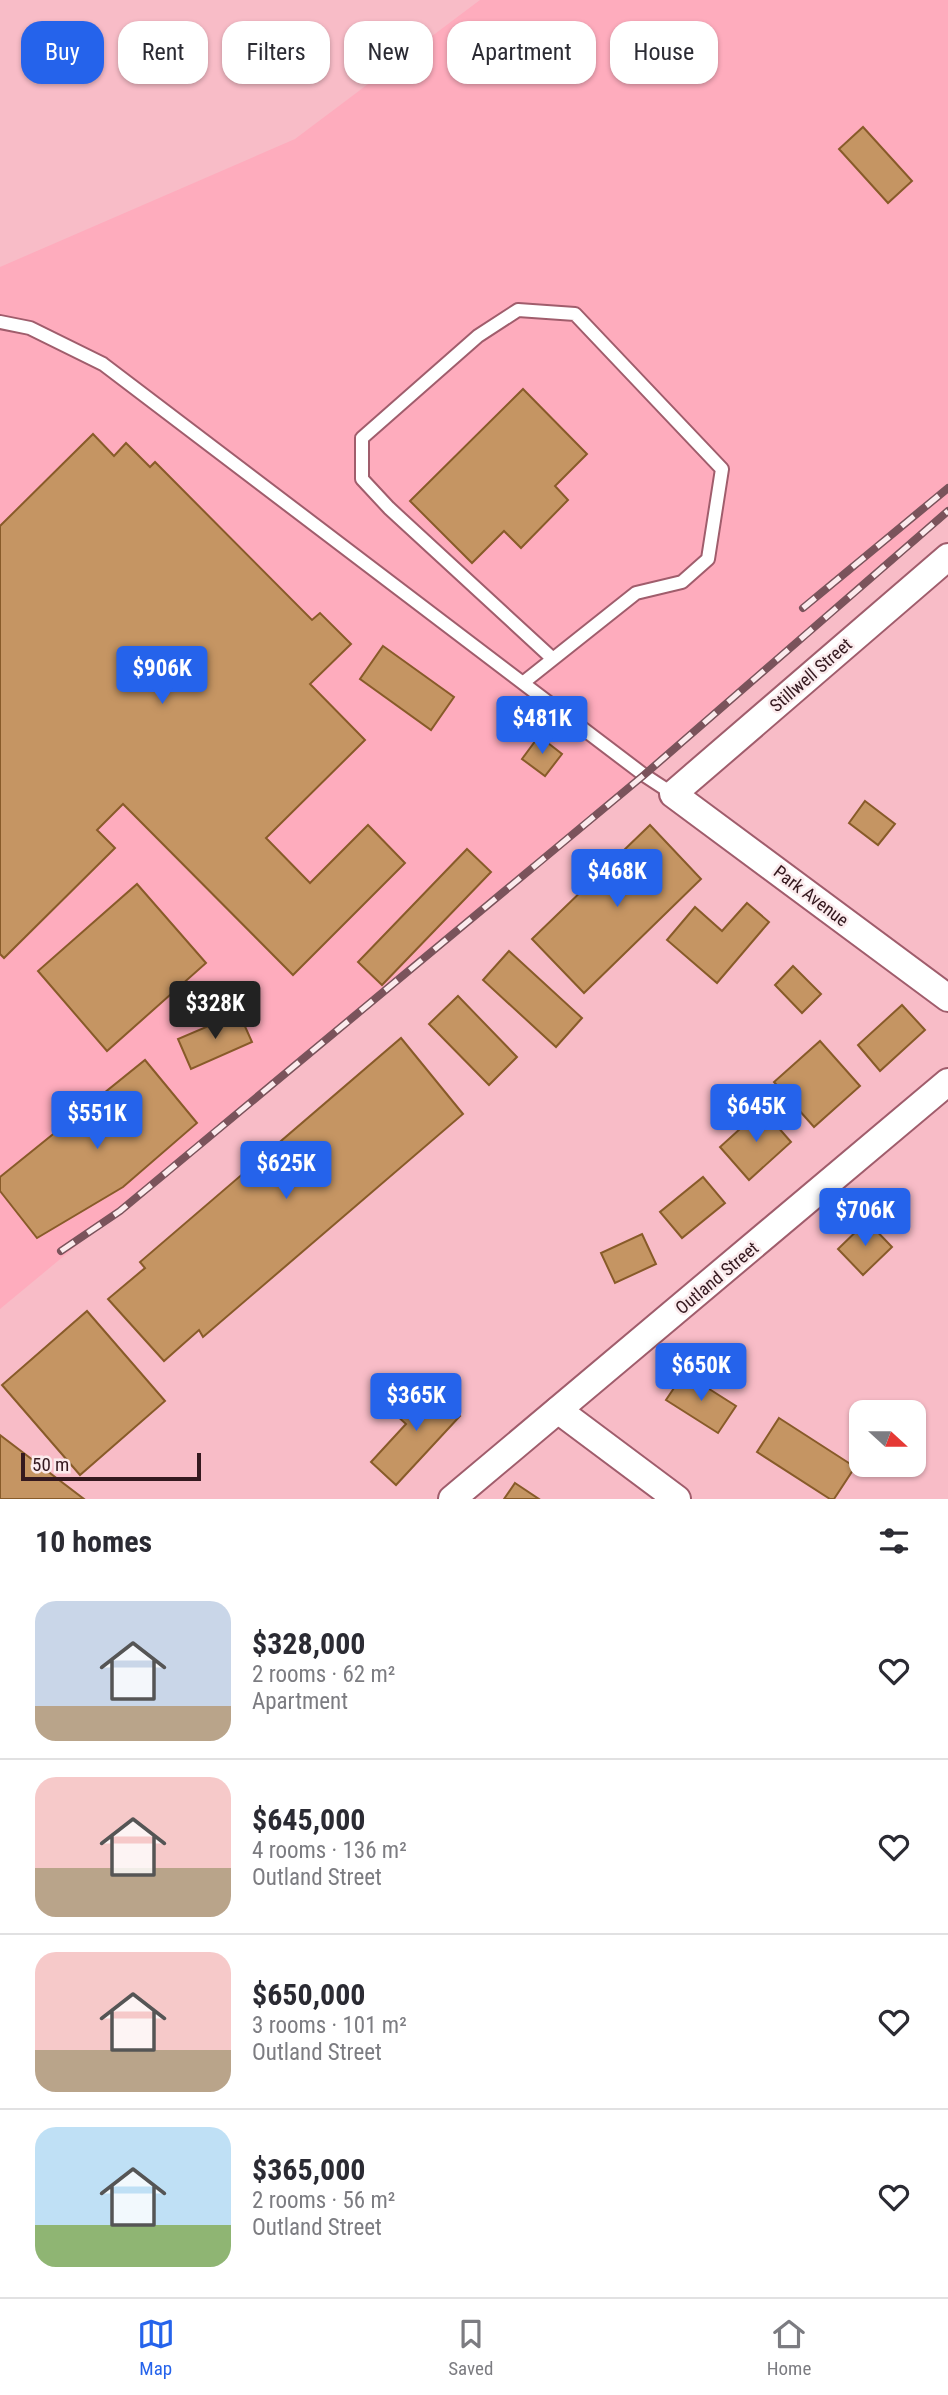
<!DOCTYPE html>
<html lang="en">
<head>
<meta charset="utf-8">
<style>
	:root { --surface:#fff; --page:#f2f2f3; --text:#2b2b33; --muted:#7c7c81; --line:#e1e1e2; --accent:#2563eb }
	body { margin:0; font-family:"Roboto Condensed",sans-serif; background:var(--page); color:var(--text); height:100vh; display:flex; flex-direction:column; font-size:26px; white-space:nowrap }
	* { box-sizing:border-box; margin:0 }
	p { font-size:23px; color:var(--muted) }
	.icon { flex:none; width:38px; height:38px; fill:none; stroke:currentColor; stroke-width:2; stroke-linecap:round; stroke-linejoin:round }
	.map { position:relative; height:1499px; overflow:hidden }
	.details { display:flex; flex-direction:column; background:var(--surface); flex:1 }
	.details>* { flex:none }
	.top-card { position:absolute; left:21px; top:21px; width:906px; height:63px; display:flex; gap:14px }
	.needle { width:46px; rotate:111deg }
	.tools { position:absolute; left:849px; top:1400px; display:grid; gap:14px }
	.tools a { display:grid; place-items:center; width:77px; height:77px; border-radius:14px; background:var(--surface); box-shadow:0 2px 5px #0004; font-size:35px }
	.scale { position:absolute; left:21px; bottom:18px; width:180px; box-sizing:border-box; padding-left:7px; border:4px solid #34191f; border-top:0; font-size:19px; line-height:24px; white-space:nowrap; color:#34191f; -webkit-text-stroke:5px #fbebed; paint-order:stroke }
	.price { position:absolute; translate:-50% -60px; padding:0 16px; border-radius:7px; background:var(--accent); color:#fff; font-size:23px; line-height:46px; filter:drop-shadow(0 2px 4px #0008) }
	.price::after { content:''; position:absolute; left:50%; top:42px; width:21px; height:16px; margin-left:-10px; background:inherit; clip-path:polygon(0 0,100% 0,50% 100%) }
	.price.selected { background:#222; color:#fff }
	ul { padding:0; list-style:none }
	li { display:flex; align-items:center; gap:21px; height:175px; padding:0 35px }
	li+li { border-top:2px solid var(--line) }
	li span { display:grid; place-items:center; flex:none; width:196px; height:140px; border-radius:21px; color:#555 }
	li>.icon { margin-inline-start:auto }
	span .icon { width:84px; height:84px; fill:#fffc; stroke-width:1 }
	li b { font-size:30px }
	h2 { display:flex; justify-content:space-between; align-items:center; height:84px; padding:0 35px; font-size:30px }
	.pill { padding:0 24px; border-radius:21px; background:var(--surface); box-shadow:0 2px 5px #0004; font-size:24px; line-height:63px }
	.pill.selected { background:var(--accent); color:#fff }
	.tab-bar { display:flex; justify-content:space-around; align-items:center; height:98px; border-top:2px solid var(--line); background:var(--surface); font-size:19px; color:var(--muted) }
	.tab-bar a { display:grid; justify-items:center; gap:4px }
	.tab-bar .selected { color:var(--accent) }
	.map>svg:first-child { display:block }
</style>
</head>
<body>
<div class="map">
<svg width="948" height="1499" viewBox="0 0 948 1499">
	<rect width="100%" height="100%" fill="#f8bcc7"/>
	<path fill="#feacbd" d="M480,0h468v511l-304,264 -644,534v-1042l295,-128z"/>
	<g fill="#c59563" stroke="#885b29" stroke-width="2">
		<path d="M863,127l49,54 -24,22 -49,-54z"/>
		<path d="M523,389l64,65 -32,32 13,14 -47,48 -17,-17 -32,32 -62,-62z"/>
		<path d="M93,434l21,22 12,-13 24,24 5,-5 157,158 8,-7 31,31 -41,40 55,56 -99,98 44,45 58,-58 37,38 -112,112 -170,-171 -26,26 18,18 -111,110 -4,-4v-428z"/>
		<path d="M383,646l71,51 -23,33 -71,-51z"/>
		<path d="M539,736l23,18 -17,22 -23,-17z"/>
		<path d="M865,801l30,23 -17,21 -29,-22z"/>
		<path d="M650,825l51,54 -117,114 -52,-54z"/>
		<path d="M467,849l24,23 -109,113 -24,-23z"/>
		<path d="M137,884l69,79 -99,88 -69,-80z"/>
		<path d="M747,903l22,19 -52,61 -50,-43 28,-33 27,24z"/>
		<path d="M509,951l73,67 -26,29 -73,-67z"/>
		<path d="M793,966l28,28 -19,19 -27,-28z"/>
		<path d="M458,996l59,61 -28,28 -60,-61z"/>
		<path d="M902,1005l23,25 -45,41 -22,-26z"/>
		<path d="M239,1013l13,29 -61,27 -13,-30z"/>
		<path d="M401,1038l62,76 -260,223 -4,-7 -35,31 -56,-62 37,-31 -5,-6z"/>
		<path d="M820,1041l40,45 -46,41 -40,-45z"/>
		<path d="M145,1060l52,63 -74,64 -86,51 -37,-47v-14z"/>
		<path d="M762,1109l29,33 -42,38 -29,-33z"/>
		<path d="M703,1177l22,26 -43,35 -22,-26z"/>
		<path d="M867,1221l25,26 -29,28 -25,-26z"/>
		<path d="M642,1234l14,30 -41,19 -14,-30z"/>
		<path d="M87,1311l78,90 -85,74 -78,-90z"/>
		<path d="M684,1373l52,33 -18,27 -52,-33z"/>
		<path d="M425,1382l35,34 -64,69 -25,-23 35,-38 -11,-10z"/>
		<path d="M779,1418l76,49 -21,32h-4l-73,-47z"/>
		<path d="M0,1435l84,64h-84z"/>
		<path d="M515,1483l24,16h-35z"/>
	</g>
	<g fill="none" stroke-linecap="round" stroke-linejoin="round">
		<g stroke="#a05d6c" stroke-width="16">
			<g id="service">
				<path d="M0,322l30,6 73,36 541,411 29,19"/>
				<path d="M524,682l112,-89 46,-11 26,-23 14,-90 -147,-155 -57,-4 -40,26 -116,102v41l27,29 164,151"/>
			</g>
		</g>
		<g stroke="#a05d6c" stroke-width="30">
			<g id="minor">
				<path d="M948,557l-275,237 275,204"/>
				<path d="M558,1410l119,89"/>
				<path d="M452,1499l496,-417"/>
			</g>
		</g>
		<use href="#service" stroke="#fff" stroke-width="12"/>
		<use href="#minor" stroke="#fff" stroke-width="26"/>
		<g stroke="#7a535b" stroke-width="8">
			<g id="rail">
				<path d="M803,608l145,-120"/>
				<path d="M61,1251l59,-40 524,-436 304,-264"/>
			</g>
		</g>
		<use href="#rail" stroke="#fbebed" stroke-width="5" stroke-dasharray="16" stroke-linecap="butt"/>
	</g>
	<g text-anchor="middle" stroke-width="5" stroke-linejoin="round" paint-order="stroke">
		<g font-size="18" fill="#34191f" stroke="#fbebed">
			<text transform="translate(811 675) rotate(-41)" y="6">Stillwell Street</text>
			<text transform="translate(811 896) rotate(37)" y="6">Park Avenue</text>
			<text transform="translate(717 1278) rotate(-40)" y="6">Outland Street</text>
		</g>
	</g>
</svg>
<div class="tools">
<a><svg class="needle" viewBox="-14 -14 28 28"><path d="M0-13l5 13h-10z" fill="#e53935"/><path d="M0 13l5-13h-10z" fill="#7c7c81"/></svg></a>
</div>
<div class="scale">50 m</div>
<b class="price" style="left:162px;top:706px">$906K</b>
<b class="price" style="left:542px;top:756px">$481K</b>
<b class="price" style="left:617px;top:909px">$468K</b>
<b class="price selected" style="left:215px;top:1041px">$328K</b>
<b class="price" style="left:756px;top:1144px">$645K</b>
<b class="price" style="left:97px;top:1151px">$551K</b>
<b class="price" style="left:286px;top:1201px">$625K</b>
<b class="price" style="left:865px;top:1248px">$706K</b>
<b class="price" style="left:701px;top:1403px">$650K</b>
<b class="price" style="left:416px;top:1433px">$365K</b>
<div class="top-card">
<a class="pill selected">Buy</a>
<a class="pill">Rent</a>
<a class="pill">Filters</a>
<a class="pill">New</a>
<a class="pill">Apartment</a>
<a class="pill">House</a>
</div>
</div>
<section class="details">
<h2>10 homes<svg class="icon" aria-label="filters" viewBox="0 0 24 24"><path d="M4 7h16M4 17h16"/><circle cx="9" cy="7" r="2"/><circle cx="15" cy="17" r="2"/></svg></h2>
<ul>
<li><span style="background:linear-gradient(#c9d6e8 75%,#b9a48a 0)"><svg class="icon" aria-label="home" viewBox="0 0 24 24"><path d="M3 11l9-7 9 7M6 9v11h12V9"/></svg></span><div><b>$328,000</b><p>2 rooms · 62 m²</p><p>Apartment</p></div><svg class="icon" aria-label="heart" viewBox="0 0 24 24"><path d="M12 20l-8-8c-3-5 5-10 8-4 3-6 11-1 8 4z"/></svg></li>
<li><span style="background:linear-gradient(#f6c9c9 65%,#b9a48a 0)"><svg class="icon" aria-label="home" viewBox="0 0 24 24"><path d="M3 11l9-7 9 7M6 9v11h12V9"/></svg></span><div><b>$645,000</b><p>4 rooms · 136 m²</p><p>Outland Street</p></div><svg class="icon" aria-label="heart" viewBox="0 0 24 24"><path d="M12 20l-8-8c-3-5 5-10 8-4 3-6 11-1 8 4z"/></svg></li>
<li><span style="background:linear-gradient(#f6c9c9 70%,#b9a48a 0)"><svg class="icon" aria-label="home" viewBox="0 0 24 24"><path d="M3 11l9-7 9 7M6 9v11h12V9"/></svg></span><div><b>$650,000</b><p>3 rooms · 101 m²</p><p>Outland Street</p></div><svg class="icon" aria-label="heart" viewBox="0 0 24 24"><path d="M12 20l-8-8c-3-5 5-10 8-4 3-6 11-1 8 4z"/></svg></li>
<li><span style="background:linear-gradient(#bfe0f5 70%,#8fb573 0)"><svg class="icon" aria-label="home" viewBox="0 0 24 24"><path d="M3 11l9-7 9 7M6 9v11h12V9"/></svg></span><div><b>$365,000</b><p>2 rooms · 56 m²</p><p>Outland Street</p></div><svg class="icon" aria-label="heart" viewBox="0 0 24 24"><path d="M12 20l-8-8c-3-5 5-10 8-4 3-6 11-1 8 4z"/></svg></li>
</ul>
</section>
<nav class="tab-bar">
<a class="selected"><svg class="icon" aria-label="map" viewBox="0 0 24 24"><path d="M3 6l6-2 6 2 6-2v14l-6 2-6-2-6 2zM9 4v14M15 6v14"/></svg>Map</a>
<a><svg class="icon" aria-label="saved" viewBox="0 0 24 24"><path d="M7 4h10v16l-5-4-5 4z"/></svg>Saved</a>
<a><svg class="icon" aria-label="home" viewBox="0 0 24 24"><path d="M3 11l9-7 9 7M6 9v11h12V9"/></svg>Home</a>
</nav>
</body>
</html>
